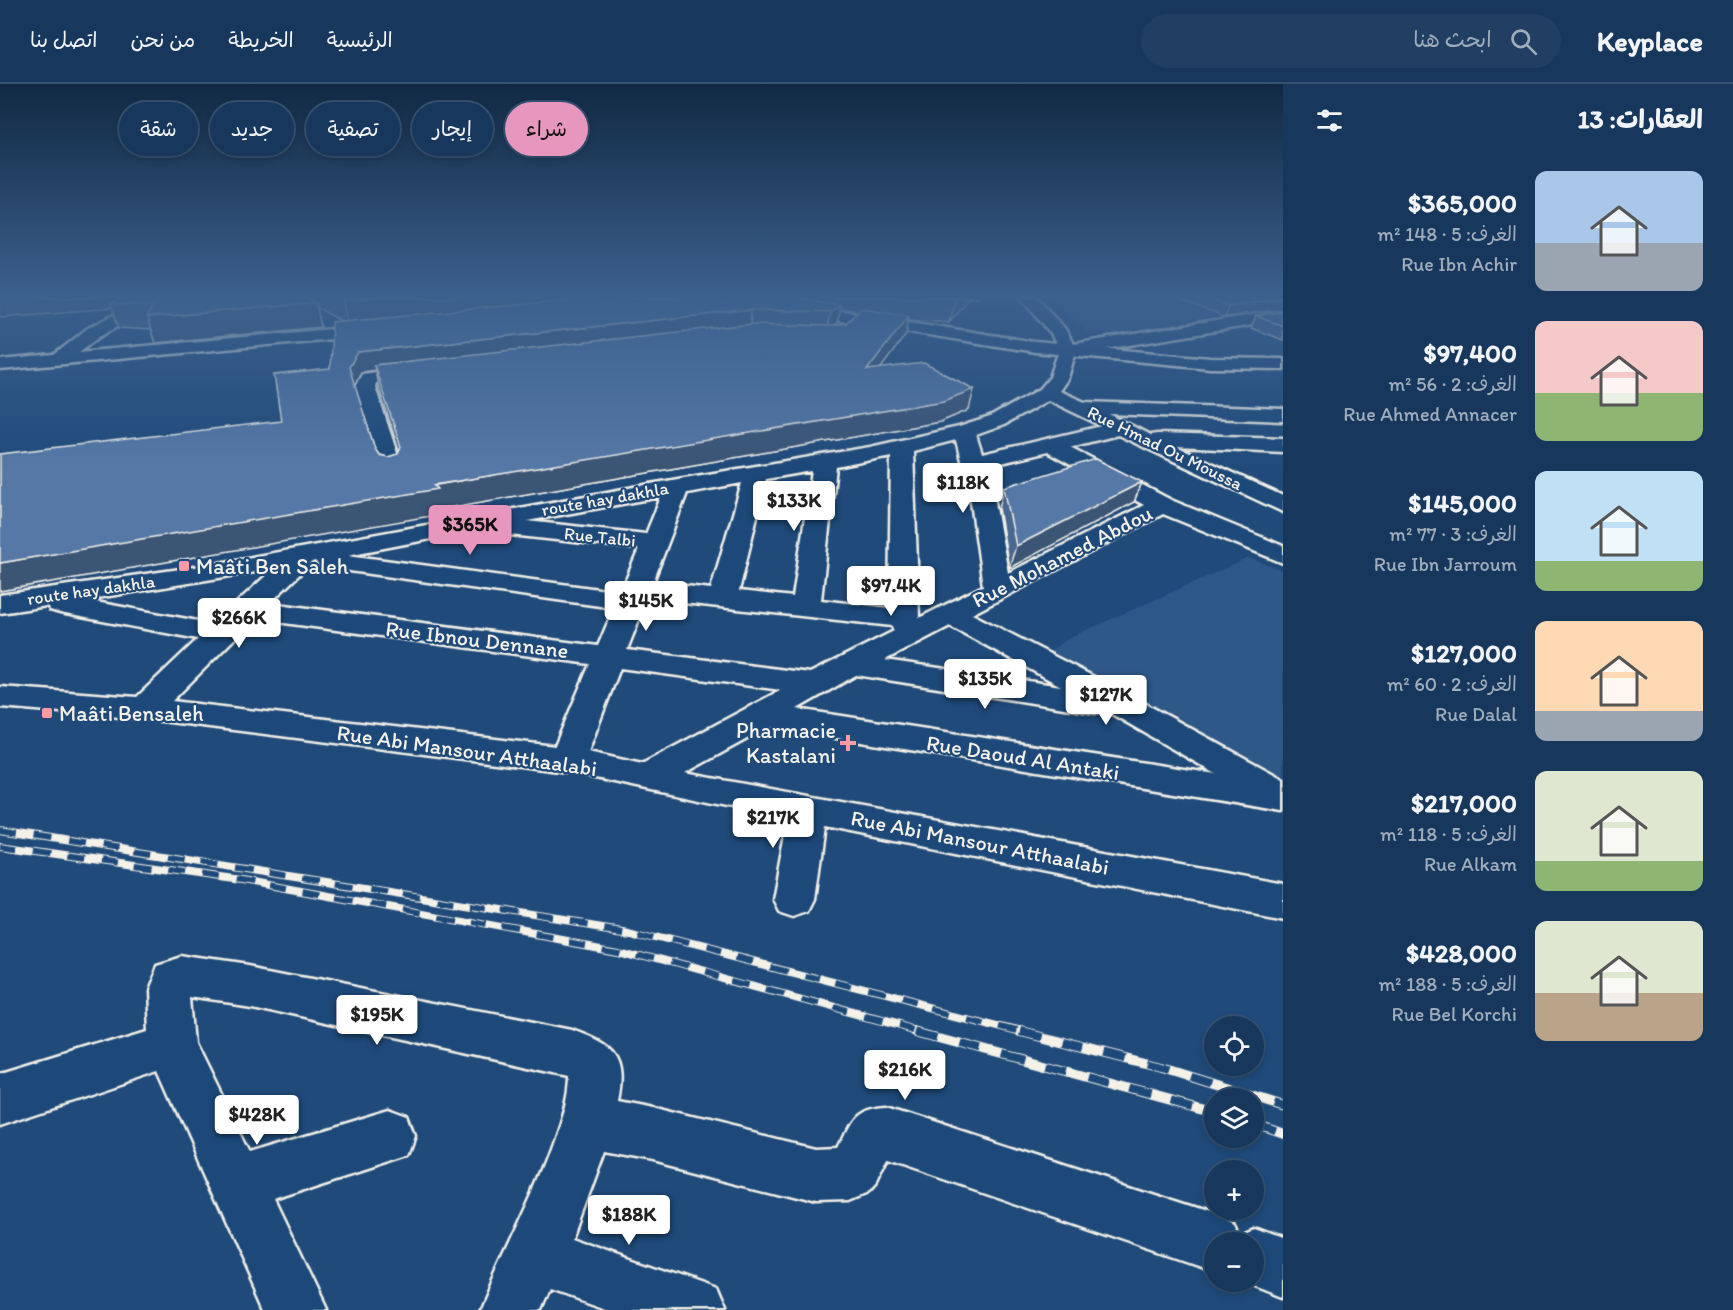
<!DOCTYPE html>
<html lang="ar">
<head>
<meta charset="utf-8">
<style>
	:root { --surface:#17385c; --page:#203f62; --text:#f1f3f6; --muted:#9eacbb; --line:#365272; --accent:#e797bd }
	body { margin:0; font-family:Itim,"Playpen Sans Arabic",sans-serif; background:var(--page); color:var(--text); direction:rtl; height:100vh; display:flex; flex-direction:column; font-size:22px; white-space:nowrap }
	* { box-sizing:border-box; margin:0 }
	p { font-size:20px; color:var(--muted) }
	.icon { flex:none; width:33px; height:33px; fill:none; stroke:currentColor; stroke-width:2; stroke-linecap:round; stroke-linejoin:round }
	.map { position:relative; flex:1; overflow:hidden; direction:ltr }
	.details { display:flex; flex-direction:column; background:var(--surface); width:450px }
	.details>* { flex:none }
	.hud { position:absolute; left:18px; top:18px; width:570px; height:54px; direction:rtl; display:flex; gap:12px }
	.tools { position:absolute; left:1204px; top:932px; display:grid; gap:12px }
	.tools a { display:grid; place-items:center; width:60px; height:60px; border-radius:50%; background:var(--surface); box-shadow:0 3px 9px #0003,0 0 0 2px var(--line); font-size:30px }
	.price { position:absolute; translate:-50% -51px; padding:0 14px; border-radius:6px; background:#fff; color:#222; font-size:20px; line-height:39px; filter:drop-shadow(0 2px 3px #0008) }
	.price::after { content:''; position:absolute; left:50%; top:36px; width:18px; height:14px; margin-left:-9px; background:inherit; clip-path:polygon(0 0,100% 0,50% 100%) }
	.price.selected { background:var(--accent); color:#111 }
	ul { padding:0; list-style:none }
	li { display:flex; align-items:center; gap:18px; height:150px; padding:0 30px }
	li span { display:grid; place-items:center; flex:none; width:168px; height:120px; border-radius:12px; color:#555 }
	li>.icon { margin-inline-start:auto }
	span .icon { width:72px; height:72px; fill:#fffc; stroke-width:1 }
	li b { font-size:26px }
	h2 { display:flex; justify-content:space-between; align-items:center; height:72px; padding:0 30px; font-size:26px }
	.pill { padding:0 21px; border-radius:27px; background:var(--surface); box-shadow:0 3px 9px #0003,0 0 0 2px var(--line); font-size:21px; line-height:54px }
	.pill.selected { background:var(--accent); color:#111 }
	header { display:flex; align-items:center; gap:36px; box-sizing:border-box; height:84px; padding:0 30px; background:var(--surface); border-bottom:2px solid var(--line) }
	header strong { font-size:28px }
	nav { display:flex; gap:33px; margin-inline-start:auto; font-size:21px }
	.search { width:420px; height:54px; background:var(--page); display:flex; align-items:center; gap:15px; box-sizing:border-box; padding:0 21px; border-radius:33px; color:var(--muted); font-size:22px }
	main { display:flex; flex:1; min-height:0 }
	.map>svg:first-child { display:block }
</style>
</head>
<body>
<header>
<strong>Keyplace</strong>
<div class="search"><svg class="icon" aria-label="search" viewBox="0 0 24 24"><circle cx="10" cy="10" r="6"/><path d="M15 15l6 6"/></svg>ابحث هنا</div>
<nav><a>الرئيسية</a><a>الخريطة</a><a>من نحن</a><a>اتصل بنا</a></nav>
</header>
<main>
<section class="details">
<h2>العقارات: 13<svg class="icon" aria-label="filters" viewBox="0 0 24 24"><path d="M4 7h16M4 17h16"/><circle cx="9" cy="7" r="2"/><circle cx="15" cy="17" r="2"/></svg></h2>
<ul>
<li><span style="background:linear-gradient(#a9c7e8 60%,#9aa5b1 0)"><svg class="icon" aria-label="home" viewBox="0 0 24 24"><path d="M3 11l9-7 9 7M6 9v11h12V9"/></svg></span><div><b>$365,000</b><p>الغرف: 5 · 148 m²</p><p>Rue Ibn Achir</p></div></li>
<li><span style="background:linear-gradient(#f6c9c9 60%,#8fb573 0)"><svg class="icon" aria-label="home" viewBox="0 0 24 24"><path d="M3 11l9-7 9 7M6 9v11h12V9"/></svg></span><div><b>$97,400</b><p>الغرف: 2 · 56 m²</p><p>Rue Ahmed Annacer</p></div></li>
<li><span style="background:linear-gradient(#bfe0f5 75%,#8fb573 0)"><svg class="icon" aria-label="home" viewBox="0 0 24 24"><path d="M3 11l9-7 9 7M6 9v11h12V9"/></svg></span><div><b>$145,000</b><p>الغرف: 3 · 77 m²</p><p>Rue Ibn Jarroum</p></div></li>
<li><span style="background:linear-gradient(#ffd9b3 75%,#9aa5b1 0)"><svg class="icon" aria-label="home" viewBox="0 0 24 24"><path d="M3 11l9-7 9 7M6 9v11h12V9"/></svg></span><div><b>$127,000</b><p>الغرف: 2 · 60 m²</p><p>Rue Dalal</p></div></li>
<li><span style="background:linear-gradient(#dfe7d0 75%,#8fb573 0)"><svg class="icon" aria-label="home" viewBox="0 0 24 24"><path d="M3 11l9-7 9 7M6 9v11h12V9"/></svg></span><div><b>$217,000</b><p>الغرف: 5 · 118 m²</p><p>Rue Alkam</p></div></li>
<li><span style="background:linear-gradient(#dfe7d0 60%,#b9a48a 0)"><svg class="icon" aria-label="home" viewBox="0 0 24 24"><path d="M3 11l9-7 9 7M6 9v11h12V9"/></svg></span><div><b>$428,000</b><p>الغرف: 5 · 188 m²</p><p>Rue Bel Korchi</p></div></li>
</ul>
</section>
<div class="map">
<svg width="1283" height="1226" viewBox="0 0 1283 1226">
	<rect width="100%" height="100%" fill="#1f4a7a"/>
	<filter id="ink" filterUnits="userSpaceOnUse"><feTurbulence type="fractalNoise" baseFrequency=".0167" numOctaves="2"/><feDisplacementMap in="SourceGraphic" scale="12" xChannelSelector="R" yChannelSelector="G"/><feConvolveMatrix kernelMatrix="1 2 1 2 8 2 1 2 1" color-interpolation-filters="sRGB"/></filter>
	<g filter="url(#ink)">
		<g fill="#2f5888">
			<path d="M1051,213h232v9l-156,29 -41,-4z"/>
			<path d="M1249,474l34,13v215l-236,-133 24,-16z"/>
		</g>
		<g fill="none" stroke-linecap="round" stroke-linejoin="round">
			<g stroke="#f4f1e8" stroke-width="5">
				<g id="street">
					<path d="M150,213h19l-69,39 -21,16 296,-27 8,5 -8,5 -375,35v-10l54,-5 34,-27z"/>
					<path d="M1022,213h15l28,32 8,15 210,-34v10l-208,34 -7,24 -9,13 26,11 198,7v12l-174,-7 41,21 7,-1 126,4v14l-107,-5 107,49v16l-165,-77 -48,12 101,53 112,46v17l-120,-49 -191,100 163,84 148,81v32l-514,-84 -84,46 598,111v34l-458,-91 -10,72 -6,12 -15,5 -15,-5 -6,-12 15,-80 -221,-47 -422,-53 -145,-12v-20l137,10 61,-58 -138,-26 -10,-3 -3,-4 -47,7v-18l208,-30 470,-86 192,-32 89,-20 31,-10 50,-28 10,-12 9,-27 -8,-16zM1048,316l54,26 -120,28 -6,-19 28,-10zM956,356l15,62 12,84 -64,32 -6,-167zM1047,368l97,53 -136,68 -13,-71 -10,-35zM891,372l-2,152 -68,-8 15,-133zM812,387l-19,126 -54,-6 27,-112zM742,399l-31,106 -58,-7 34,-89zM661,413l-15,37 -119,-13zM498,442l3,6 9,3 129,14 -18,43 -273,-37zM315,477l4,5 9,2 286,40 -16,38 -328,-43 42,-41zM273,485l-59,55 -129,-24zM647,515l245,27 2,5 -84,42 -183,-23zM254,535l336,45 -35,82 -383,-45zM950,542l111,60 -176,-26zM620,584l161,22 -139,74 -54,-12zM856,591l239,38 10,-3 111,64 -419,-65z"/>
					<path d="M419,282l7,2 2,4 -2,4 -50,7 -1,4 28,84 -3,5 -8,2 -8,-2 -29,-89 7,-13z"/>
					<path d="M182,872l68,10 322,64c41,15 54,25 45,71l36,7 163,40 22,-1c14,-26 14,-38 48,-40l329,107 20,9 5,11 14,-6 29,11v58l-41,-16h12v-39h-39v30l-327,-112 -12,25 -7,8 -19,8 -34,1 -163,-42 -49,-9 -32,87 144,51 9,21h-115l-60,-21 -9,21h-61c24,-58 55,-113 75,-172 7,-20 14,-41 14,-62l-319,-70 -58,-9 4,45 54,110 140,-42 19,7 7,19 -7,19 -136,44 53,111h-61l-106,-239 -159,53v-50l147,-45 -2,-41 10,-24z"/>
				</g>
			</g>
			<g stroke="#f4f1e8" stroke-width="5">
				<path id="secondary" d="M716,213h38l281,45 175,16 73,1v10l-73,-1 -175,-16 -312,-50z"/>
			</g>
			<use href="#street" fill="#1f4a7a" fill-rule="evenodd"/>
			<use href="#secondary" fill="#1f4a7a" fill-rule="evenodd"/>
			<g stroke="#f4f1e8" stroke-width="8">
				<g id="rail-far1">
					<path d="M0,746l628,100 397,102"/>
					<path d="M0,762l241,34 377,69 304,83"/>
				</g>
			</g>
			<g stroke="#f4f1e8" stroke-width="10">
				<g id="rail">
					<path d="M917,947l298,81"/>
					<path d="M1019,947l142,36 122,38"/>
					<path d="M1254,1040l29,10"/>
				</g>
			</g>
			<use href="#rail-far1" stroke="#1f4a7a" stroke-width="6" stroke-dasharray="17" stroke-linecap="butt"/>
			<use href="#rail" stroke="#1f4a7a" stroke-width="8" stroke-dasharray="22" stroke-linecap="butt"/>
		</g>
		<g fill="#486790" stroke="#f4f1e8" stroke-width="1.5" fill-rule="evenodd">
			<path d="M0,213h979l-11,1 -19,24 -41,-3 -2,15 -26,35 89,41 -29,12 -499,87 1,5 -161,-93 49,-52 11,-48 -25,-14 5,20 -166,16 -4,-13 -32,-2 -7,-20zM839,224l19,3 -12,12 -12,3 3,-3zM375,286l3,15 21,66 -1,3 -10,3 -9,-2 -4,-6 -21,-64 7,-13z"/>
			<path d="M1170,213h113v12l-59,8z"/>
			<path d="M1283,227v29l-32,-12 5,-12z"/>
			<path d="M1142,398l-8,20 -125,66 -10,-60 5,-21z"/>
		</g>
		<g fill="#3b5475" stroke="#f4f1e8" stroke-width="1.5">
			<path d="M0,213h145l-34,7 1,4 -112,9z"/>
			<path d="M381,213h254l-287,28 -4,-24z"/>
			<path d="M955,213h24l-11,1 -19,24z"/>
			<path d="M1283,214v11l-59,8 4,-11z"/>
			<path d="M316,219l5,24 -166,16 -8,-25z"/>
			<path d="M840,221l-3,18 -10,8 3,-19z"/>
			<path d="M751,226l-1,19 -376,36 1,5 -14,2 -8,16 -4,-21 9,-15z"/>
			<path d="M909,231l-3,19 -42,57 3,-21z"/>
			<path d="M974,305l-5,21 -29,12 -499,87 1,5 -442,77v-28z"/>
			<path d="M1142,398l-8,20 -125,66 7,-22z"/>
		</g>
		<g fill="#5478a7" stroke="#f4f1e8" stroke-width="1.5">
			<path d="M122,213h183l11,6 -169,15 5,-12 -41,-2z"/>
			<path d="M338,213h43l-37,4z"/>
			<path d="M600,213h192l48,8 -10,7 -79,-2 -393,42 -9,15 26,82 4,6 9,2 10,-3 3,-7 -27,-82 377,-41 80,2 15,-3 16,-15 47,7 -42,55 57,-7 50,26 -30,12 -510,84 4,4 -438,74v-109l281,-33 -7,-46 56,-6 2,-47z"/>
			<path d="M1205,213h78v1l-55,8z"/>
			<path d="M1283,227v15l-27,-10z"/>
			<path d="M1096,375l46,23 -126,64 -12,-59z"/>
		</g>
	</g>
	<linearGradient id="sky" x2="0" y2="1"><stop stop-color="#112943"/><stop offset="0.55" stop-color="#3c608d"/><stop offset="1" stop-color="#3c608d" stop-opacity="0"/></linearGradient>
	<rect width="1283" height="385" fill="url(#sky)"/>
	<g fill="#ff9aa2" stroke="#1f4a7a" stroke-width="2">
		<rect x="178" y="476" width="12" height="12" rx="3"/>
		<rect x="41" y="623" width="12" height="12" rx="3"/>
		<path d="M845 650h6v6h6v6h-6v6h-6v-6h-6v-6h6z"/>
	</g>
	<g text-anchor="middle" stroke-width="4.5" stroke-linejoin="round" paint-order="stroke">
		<g font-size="18" fill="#f4f1e8" stroke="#1f4a7a">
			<text transform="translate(1165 364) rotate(26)" y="6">Rue Hmad Ou Moussa</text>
			<text transform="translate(605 415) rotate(-10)" y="6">route hay dakhla</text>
			<text transform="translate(600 453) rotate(6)" y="6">Rue Talbi</text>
			<text transform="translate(91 506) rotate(-8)" y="6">route hay dakhla</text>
		</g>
		<g font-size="22" fill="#f4f1e8" stroke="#1f4a7a">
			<text transform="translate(1062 472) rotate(-27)" y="8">Rue Mohamed Abdou</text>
			<text transform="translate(477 555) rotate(7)" y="8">Rue Ibnou Dennane</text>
			<text transform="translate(467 666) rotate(8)" y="8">Rue Abi Mansour Atthaalabi</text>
			<text transform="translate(1023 673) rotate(9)" y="8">Rue Daoud Al Antaki</text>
			<text transform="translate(980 758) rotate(11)" y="8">Rue Abi Mansour Atthaalabi</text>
		</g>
		<g font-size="22" fill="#f4f1e8" stroke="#1f4a7a" text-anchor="start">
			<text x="196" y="490">Maâti Ben Saleh</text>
			<text x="59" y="637">Maâti Bensaleh</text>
			<text x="836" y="654" text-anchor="end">Pharmacie<tspan x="836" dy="25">Kastalani</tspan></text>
		</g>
	</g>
</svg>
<div class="tools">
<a><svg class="icon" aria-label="locate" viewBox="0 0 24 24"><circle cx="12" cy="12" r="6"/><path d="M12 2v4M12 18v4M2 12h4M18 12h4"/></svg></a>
<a><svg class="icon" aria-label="layers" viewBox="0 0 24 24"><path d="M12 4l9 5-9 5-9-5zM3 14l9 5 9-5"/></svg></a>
<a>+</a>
<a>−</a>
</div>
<b class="price" style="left:963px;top:430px">$118K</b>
<b class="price" style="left:794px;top:448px">$133K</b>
<b class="price selected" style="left:470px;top:472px">$365K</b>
<b class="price" style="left:891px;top:533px">$97.4K</b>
<b class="price" style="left:646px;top:548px">$145K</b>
<b class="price" style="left:239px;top:565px">$266K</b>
<b class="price" style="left:985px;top:626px">$135K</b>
<b class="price" style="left:1106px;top:642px">$127K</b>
<b class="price" style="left:773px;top:765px">$217K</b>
<b class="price" style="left:377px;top:962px">$195K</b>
<b class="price" style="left:905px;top:1017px">$216K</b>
<b class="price" style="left:257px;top:1062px">$428K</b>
<b class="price" style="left:629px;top:1162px">$188K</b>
<div class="hud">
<a class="pill selected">شراء</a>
<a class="pill">إيجار</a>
<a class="pill">تصفية</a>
<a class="pill">جديد</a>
<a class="pill">شقة</a>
</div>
</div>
</main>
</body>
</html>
